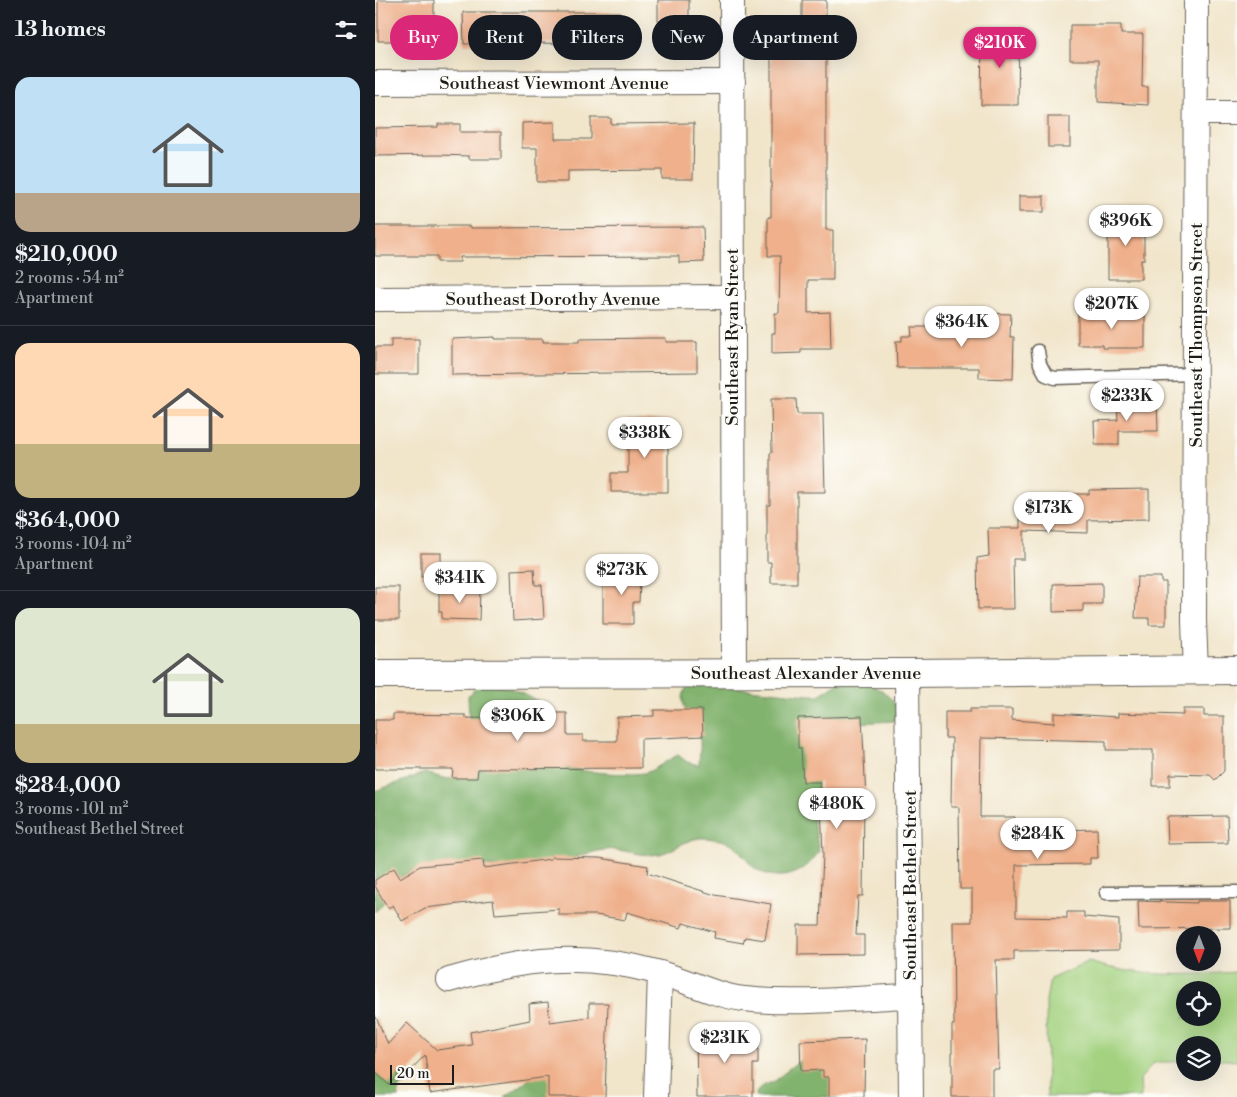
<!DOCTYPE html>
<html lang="en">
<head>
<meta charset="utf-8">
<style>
	:root { --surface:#171b24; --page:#242831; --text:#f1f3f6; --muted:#9ea1a6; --line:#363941; --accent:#db2777 }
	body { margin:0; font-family:"Libre Bodoni",serif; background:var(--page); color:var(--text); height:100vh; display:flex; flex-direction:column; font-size:19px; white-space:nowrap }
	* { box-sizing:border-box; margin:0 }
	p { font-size:16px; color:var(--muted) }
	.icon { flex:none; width:28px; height:28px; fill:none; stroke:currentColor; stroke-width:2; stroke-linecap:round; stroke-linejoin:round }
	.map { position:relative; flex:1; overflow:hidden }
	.panel { display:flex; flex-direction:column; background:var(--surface); width:375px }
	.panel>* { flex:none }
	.top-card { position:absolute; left:15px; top:15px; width:475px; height:45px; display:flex; gap:10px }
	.needle { width:32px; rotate:180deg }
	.controls { position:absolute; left:801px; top:926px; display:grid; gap:10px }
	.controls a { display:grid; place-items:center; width:45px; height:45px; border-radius:50%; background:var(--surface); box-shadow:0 5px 20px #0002; font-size:25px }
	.scale { position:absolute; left:15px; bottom:12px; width:64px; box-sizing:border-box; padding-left:5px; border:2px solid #1c1c1c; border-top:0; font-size:14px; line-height:18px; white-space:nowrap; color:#1c1c1c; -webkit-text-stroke:4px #fdfcf7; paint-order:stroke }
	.price { position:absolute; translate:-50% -42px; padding:0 11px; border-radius:18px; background:#fff; color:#222; font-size:16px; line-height:32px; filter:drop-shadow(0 1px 2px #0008) }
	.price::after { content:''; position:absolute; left:50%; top:30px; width:15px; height:11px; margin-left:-8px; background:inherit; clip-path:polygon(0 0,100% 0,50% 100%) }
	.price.current { background:var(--accent); color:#fff }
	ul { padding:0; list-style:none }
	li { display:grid; align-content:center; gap:10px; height:265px; padding:0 15px }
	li+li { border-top:1px solid var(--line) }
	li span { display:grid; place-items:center; height:155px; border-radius:15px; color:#555 }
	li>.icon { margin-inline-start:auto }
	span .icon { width:90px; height:90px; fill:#fffc; stroke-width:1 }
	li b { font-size:21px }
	h2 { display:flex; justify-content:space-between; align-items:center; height:60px; padding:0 15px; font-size:21px }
	.chip { padding:0 18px; border-radius:22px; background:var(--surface); box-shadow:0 5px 20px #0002; font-size:18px; line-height:45px }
	.chip.current { background:var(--accent); color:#fff }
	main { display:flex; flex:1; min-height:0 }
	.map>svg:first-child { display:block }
</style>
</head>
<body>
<main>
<section class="panel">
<h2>13 homes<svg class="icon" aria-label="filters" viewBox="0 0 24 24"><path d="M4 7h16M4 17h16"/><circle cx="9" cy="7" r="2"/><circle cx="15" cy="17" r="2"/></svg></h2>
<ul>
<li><span style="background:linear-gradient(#bfe0f5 75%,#b9a48a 0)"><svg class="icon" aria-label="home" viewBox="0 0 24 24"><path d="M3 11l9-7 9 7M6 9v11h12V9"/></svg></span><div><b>$210,000</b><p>2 rooms · 54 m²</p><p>Apartment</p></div></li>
<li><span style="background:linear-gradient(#ffd9b3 65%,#c2b280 0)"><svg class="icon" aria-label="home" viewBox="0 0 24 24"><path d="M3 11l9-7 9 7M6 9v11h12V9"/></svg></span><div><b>$364,000</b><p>3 rooms · 104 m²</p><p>Apartment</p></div></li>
<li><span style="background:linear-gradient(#dfe7d0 75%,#c2b280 0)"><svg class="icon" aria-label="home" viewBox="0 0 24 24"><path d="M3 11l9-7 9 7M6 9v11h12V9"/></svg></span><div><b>$284,000</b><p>3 rooms · 101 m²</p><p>Southeast Bethel Street</p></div></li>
</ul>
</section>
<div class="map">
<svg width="862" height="1097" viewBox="0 0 862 1097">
	<rect width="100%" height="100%" fill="#fdfcf7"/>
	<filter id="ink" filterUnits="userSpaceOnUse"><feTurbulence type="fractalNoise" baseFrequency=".02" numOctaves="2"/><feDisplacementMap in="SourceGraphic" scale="10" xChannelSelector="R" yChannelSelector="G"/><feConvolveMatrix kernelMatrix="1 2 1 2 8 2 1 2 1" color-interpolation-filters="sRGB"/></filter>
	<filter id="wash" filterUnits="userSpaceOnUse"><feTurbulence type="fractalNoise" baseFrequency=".0096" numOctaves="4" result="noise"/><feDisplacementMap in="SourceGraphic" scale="20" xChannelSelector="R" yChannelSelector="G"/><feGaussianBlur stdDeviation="1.12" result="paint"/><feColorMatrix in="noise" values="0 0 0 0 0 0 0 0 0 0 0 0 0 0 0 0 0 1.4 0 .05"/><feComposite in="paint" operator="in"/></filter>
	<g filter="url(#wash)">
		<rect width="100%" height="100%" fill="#f1e5ca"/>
		<path fill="#a3d17f" stroke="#60764e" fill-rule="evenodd" d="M714,962c52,16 95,13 148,10v89l-24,-2v-14h-28v16l-31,2 -14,16 1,18h-94l-1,-97 4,-21zM810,990h28v28h-28z"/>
		<g fill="#82b36e" stroke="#4f6845">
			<path d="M487,681c16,7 28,12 36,29l-4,11 -38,2 -39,55v26l-5,12 7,35c-13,22 -36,32 -60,20 -11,-6 -17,-20 -27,-27 -6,-4 -19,-5 -26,-6 -17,-2 -30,12 -46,16 -19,4 -39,-7 -56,-4 -23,3 -43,15 -66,17 -35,3 -102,-10 -132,7 -14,8 -19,28 -31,38v-121l50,-18 22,6 11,-2 13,-16 -3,-65c3,-2 6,-7 9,-9 15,-10 50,8 64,16l-4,11 -11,2 -15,10c14,12 33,32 48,40 11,5 79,11 89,6 10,-4 19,-12 30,-17l9,7 12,3c0,-8 2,-17 1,-25 -4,-24 -29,-34 -10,-57l118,12h11l20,-13z"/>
			<path d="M427,1060l23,4 14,33h-82l-1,-4c10,-12 12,-7 20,-13 10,-8 14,-14 26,-20z"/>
			<path d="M0,1062l26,12 8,8 -11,6 1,9h-24z"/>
			<path d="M177,1075l6,22h-53l25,-18z"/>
		</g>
		<g id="blocks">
			<g fill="#efb08b">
				<path d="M3,0h56v23h-31v18h-25z"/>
				<rect x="283" y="0" width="31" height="38"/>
				<path d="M427,0h24v230h7v50h-25v33l22,-1 1,37h-30v4l-29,1v-21h3v-20h4l1,-57h-12v-39h3v-196h31z"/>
				<path d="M88,12h157v32h-22l1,5h-19v-5l-43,-1 -22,1 -1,5 -16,1v-6h-34z"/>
				<path d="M695,25h51v9h22l-1,53h6v18l-50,-3v-42h-28z"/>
				<path d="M607,33h37l-1,72h-37z"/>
				<rect x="673" y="117" width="22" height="30"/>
				<path d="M216,118h20v6l83,-1 -1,56h-31v-9l-94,1v11h-31v-34h-15v-25l33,-1v17h36z"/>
				<path d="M63,124h22v8h41v27h-32v-3l-31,-1 -63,1v-28l63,-1z"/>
				<rect x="644" y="196" width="25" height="16"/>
				<path d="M733,216h36v44h-3v19h-33z"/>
				<path d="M0,226h96v2l232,-1 1,35 -25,1v-7l-219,1v5h-23v-6h-62z"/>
				<path d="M606,313l30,1 -1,23h4l-1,42 -34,-1v-10h-82l-1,-27h6v-5h10l-1,-9h69z"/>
				<path d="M703,313h67v35h-43v-3h-24z"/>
				<path d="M120,337v2h48v3h36v-3l75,-1h12v4h31v30l-245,3v-36z"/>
				<path d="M16,339h28v35h-44v-27h16z"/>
				<path d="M396,399h25l1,15h26l2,78h-28v91h-26v-21h-4v-57h3v-52h2z"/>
				<path d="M782,402l1,29h-39v14h-24l-1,-24 24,-1 -1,-17z"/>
				<path d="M253,420h40v72h-57v-19h17z"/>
				<path d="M774,489v30l-61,1v13l-64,-2v28h-11l1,50h-36l-1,-51 12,-2 -1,-28h32v-19h4v-12l36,2 1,-5h28v-4z"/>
				<rect x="46" y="553" width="20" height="24"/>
				<path d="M246,562l20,1 -2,39h-6v22h-30v-42h18z"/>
				<path d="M159,569l1,16h7l2,34 -31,2 -2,-51z"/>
				<path d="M762,577h24v5h5v43h-17v-7h-14z"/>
				<path d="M727,583v21h-19v7l-30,1v-28z"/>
				<rect x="0" y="587" width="24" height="33"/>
				<path d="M64,589l41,1 -1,30 -37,-1v-7h-3z"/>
				<path d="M595,709h42v11l42,3v-10l64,4v-4l65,2v-6h21v7h20v55l-9,9 -5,-5 -40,-1v12h-17v-36h-47v-9l-125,-3 -1,79h35v3h6v11l76,-2 1,29h-8v6l-74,1v52l51,1v-6h17v5l35,3v30l-105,1v9h-18l3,109h-7v28h-40v-72h2l-1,-103h19v-33h-12l-1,-82h-8l1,-69h-7v-26h25z"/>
				<path d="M279,710h48l1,26 -62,3v29l-163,1 -1,9h-25l1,-9h-78v-49h18v-6l73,1v3l44,1v-3h34v-3h23v22h16v6h34v-24l37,-1z"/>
				<path d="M487,716l4,83h-2l-1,97h-5l-2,39h8v19l-66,1v-30h22l3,-71 -3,-72h-17l-2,-34h-3v-30z"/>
				<path d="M852,816l1,27 -60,1 -1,-27z"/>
				<path d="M177,857l47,1 49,8 -1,7 68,22 56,9 -6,36 -20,-3 -2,6 -29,-5 1,-6 -32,-9 -2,5 -54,-16 -2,8 -29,-5h-37v-6l-64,5 -2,-14 -68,8 -23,13 -9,-16 -5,3 -13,-22v-6l19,-12 6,10 20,-12 63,-6 1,8 67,-9z"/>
				<path d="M763,901l59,2v-2h33v27l-91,1z"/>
				<path d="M173,1002l2,20 39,-5v-14h19l-3,94h-57v-20l-118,16 -5,-38 -18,19 -5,-4 -13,15 -14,-13v-57l13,29 19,-21 30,27 35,-5 -2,-13 60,-12 -1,-16z"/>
				<path d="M321,1028h23v6l39,1v29h-5v33h-56z"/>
				<path d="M490,1039l-1,58h-35v-20h-6v-7l-22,1 -1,-30z"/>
			</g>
		</g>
	</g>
	<g filter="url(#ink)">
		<use href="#blocks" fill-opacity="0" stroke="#676259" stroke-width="1"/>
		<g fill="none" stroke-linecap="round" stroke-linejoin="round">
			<g stroke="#676259" stroke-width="15">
				<g id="service">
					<path d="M663,351l2,13 6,11 9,3 141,-4"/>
					<path d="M731,893l131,-1"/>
				</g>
			</g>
			<g stroke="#676259" stroke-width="26">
				<g id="minor">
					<path d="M357,0l2,674"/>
					<path d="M821,0l-2,621 2,50"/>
					<path d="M0,83l358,-1"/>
					<path d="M821,113h41"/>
					<path d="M0,299l357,-2"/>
					<path d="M532,673l4,424"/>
					<path d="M74,980c76,-22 131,-28 208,-8 29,8 56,23 87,27 54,6 112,-1 166,-3"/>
					<path d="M281,1097l4,-124"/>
				</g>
			</g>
			<g stroke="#676259" stroke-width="30">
				<path id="tertiary" d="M0,674l532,-1 330,-3"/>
			</g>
			<use href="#service" stroke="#fff" stroke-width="12"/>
			<use href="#minor" stroke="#fff" stroke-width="24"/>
			<use href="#tertiary" stroke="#fff" stroke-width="28"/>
		</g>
	</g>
	<g text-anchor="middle" stroke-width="4.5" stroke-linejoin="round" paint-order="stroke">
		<g font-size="18" fill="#1c1c1c" stroke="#fdfcf7">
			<text x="179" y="89">Southeast Viewmont Avenue</text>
			<text x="178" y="305">Southeast Dorothy Avenue</text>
			<text transform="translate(821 335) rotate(-90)" y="6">Southeast Thompson Street</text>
			<text transform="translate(357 337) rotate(-90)" y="6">Southeast Ryan Street</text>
			<text x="431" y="679">Southeast Alexander Avenue</text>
			<text transform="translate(535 885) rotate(-90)" y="6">Southeast Bethel Street</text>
		</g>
	</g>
</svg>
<div class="controls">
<a><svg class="needle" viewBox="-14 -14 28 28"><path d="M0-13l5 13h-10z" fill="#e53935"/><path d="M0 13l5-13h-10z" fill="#9ea1a6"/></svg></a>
<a><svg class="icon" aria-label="locate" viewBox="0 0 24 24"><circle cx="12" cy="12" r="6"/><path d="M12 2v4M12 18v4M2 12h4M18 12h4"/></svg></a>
<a><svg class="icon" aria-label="layers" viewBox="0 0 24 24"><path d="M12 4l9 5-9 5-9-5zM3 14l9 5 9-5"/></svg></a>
</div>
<div class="scale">20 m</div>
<b class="price current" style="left:625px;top:69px">$210K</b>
<b class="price" style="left:751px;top:247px">$396K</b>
<b class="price" style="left:737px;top:330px">$207K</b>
<b class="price" style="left:587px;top:348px">$364K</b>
<b class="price" style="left:752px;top:422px">$233K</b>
<b class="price" style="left:270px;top:459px">$338K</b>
<b class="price" style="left:674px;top:534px">$173K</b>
<b class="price" style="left:247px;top:596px">$273K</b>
<b class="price" style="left:85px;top:604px">$341K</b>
<b class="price" style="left:143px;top:742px">$306K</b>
<b class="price" style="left:462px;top:830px">$480K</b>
<b class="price" style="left:663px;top:860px">$284K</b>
<b class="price" style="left:350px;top:1064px">$231K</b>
<div class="top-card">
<a class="chip current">Buy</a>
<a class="chip">Rent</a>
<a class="chip">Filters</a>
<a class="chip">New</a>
<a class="chip">Apartment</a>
</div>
</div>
</main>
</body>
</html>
